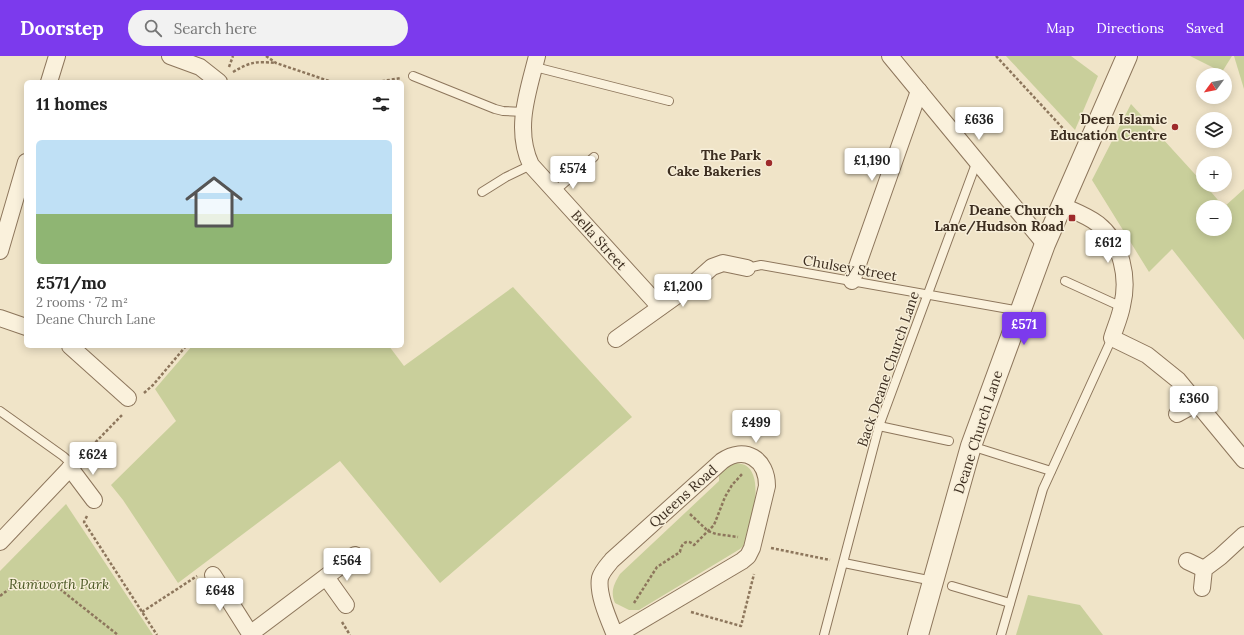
<!DOCTYPE html>
<html lang="en">
<head>
<meta charset="utf-8">
<style>
	:root { --surface:#fff; --page:#f2f2f2; --text:#222; --muted:#767676; --accent:#7c3aed }
	body { margin:0; font-family:Lora,serif; background:var(--page); color:var(--text); height:100vh; display:flex; flex-direction:column; font-size:15px; white-space:nowrap }
	* { box-sizing:border-box; margin:0 }
	p { font-size:13px; color:var(--muted) }
	.icon { flex:none; width:22px; height:22px; fill:none; stroke:currentColor; stroke-width:2; stroke-linecap:round; stroke-linejoin:round }
	.map { position:relative; flex:1; overflow:hidden }
	.details { position:absolute; left:24px; top:24px; width:380px; height:268px; display:flex; flex-direction:column; background:var(--surface); border-radius:6px; box-shadow:0 2px 10px #0003 }
	.details>* { flex:none }
	.needle { width:26px; rotate:238deg }
	.fabs { position:absolute; left:1196px; top:12px; display:grid; gap:8px }
	.fabs a { display:grid; place-items:center; width:36px; height:36px; border-radius:50%; background:var(--surface); box-shadow:0 2px 10px #0003; font-size:20px }
	.price { position:absolute; translate:-50% -34px; padding:0 9px; border-radius:4px; background:#fff; color:#222; font-size:13px; line-height:26px; filter:drop-shadow(0 1px 2px #0008) }
	.price::after { content:''; position:absolute; left:50%; top:24px; width:12px; height:9px; margin-left:-6px; background:inherit; clip-path:polygon(0 0,100% 0,50% 100%) }
	.price.selected { background:var(--accent); color:#fff }
	ul { padding:0; list-style:none }
	li { display:grid; align-content:center; gap:8px; height:212px; padding:0 12px }
	li span { display:grid; place-items:center; height:124px; border-radius:6px; color:#555 }
	li>.icon { margin-inline-start:auto }
	span .icon { width:72px; height:72px; fill:#fffc; stroke-width:1 }
	li b { font-size:17px }
	h2 { display:flex; justify-content:space-between; align-items:center; height:48px; padding:0 12px; font-size:17px }
	header { display:flex; align-items:center; gap:24px; box-sizing:border-box; height:56px; padding:0 20px; background:var(--accent); color:#fff }
	header strong { font-size:19px }
	nav { display:flex; gap:22px; margin-inline-start:auto; font-size:14px }
	.search { width:280px; height:36px; background:var(--page); display:flex; align-items:center; gap:10px; box-sizing:border-box; padding:0 14px; border-radius:22px; color:var(--muted); font-size:15px }
	.map>svg:first-child { display:block }
</style>
</head>
<body>
<header>
<strong>Doorstep</strong>
<div class="search"><svg class="icon" aria-label="search" viewBox="0 0 24 24"><circle cx="10" cy="10" r="6"/><path d="M15 15l6 6"/></svg>Search here</div>
<nav><a>Map</a><a>Directions</a><a>Saved</a></nav>
</header>
<div class="map">
<svg width="1244" height="579" viewBox="0 0 1244 579">
	<rect width="100%" height="100%" fill="#f0e4c8"/>
	<g fill="#c9cf9b" fill-rule="evenodd">
		<path d="M1006,0h65l27,20 -23,54z"/>
		<path d="M1190,0h42l-10,16z"/>
		<path d="M1234,0h10v33z"/>
		<path d="M1131,48l72,79v2h2l19,22 20,-18v151l-72,-91 -23,23 -57,-92zM1203,151h22v22h-22z"/>
		<path d="M513,231l119,130 -192,166 -100,-122 -162,122 -55,-83 -12,-15 65,-64 -21,-32 37,-43h197l15,20z"/>
		<path d="M736,407c2,0 6,1 9,2 19,10 7,54 5,71l-4,7 -6,6 -101,61h-10l-14,-7c-5,-11 -1,-19 5,-29l99,-93v-8l7,-8z"/>
		<path d="M66,448l87,131h-153v-64z"/>
		<path d="M1028,539l52,10 23,30h-87z"/>
	</g>
	<g fill="none" stroke-linecap="round" stroke-linejoin="round">
		<g stroke="#8d765c" stroke-width="10">
			<g id="service">
				<path d="M535,11l134,34"/>
				<path d="M413,20l82,33 8,2 21,1"/>
				<path d="M555,135l39,-34"/>
				<path d="M482,136l24,-15 25,-12"/>
				<path d="M747,212l14,-3 259,46"/>
				<path d="M1065,225l57,26"/>
				<path d="M0,355l63,45 10,9"/>
				<path d="M879,370l70,15"/>
				<path d="M971,390l80,25"/>
				<path d="M844,507l89,18"/>
				<path d="M952,530l58,17"/>
				<path d="M824,579l55,-209 98,-265"/>
				<path d="M1001,579l42,-146 69,-151"/>
			</g>
		</g>
		<g stroke="#8d765c" stroke-width="18">
			<g id="minor">
				<path d="M170,0l30,11 19,15"/>
				<path d="M537,0c-9,36 -23,73 -6,109l129,142"/>
				<path d="M890,0l155,188"/>
				<path d="M49,26l8,-26"/>
				<path d="M1063,150c11,5 25,10 35,18 24,19 31,54 24,82 -2,11 -7,22 -10,32l35,17 31,25 66,80"/>
				<path d="M0,195l26,-89"/>
				<path d="M852,225l67,-190"/>
				<path d="M0,262l26,9"/>
				<path d="M616,283l77,-55 19,-17 11,-4 24,5"/>
				<path d="M70,290l58,52"/>
				<path d="M1177,358l20,-11"/>
				<path d="M70,412l24,32"/>
				<path d="M0,486l73,-77"/>
				<path d="M1187,505l17,8"/>
				<path d="M213,519l38,60"/>
				<path d="M326,521l20,28"/>
				<path d="M1202,532l2,-19 16,-12 24,-22"/>
				<path d="M250,578l105,-79"/>
				<path d="M615,579c-6,-15 -18,-41 -15,-57 2,-7 8,-13 12,-18l110,-99c23,-16 45,-2 45,25l-15,62 -4,8 -6,5 -125,74"/>
			</g>
		</g>
		<g stroke="#8d765c" stroke-width="22">
			<path id="tertiary" d="M918,579l53,-189 74,-202 82,-188"/>
		</g>
		<g stroke="#8d765c" stroke-width="2.5" stroke-dasharray="3 2" stroke-linecap="butt">
			<path d="M266,0l10,7 56,19"/>
			<path d="M996,0l74,80"/>
			<path d="M229,11l4,-11"/>
			<path d="M233,16c17,-10 23,-11 43,-9"/>
			<path d="M377,26l24,-4"/>
			<path d="M144,337l9,-8 33,-39"/>
			<path d="M85,397l38,-39"/>
			<path d="M690,458l18,17 8,3 22,3"/>
			<path d="M87,460l-3,6 73,113"/>
			<path d="M771,492l59,12"/>
			<path d="M0,540c20,-16 32,-18 56,-10l62,49"/>
			<path d="M634,547l23,-36 23,-15c1,-8 7,-14 14,-7l20,-20 11,-28 7,-12 11,-12"/>
			<path d="M142,556l55,-36"/>
			<path d="M691,556l50,14 13,-52"/>
			<path d="M342,566l8,13"/>
		</g>
		<use href="#service" stroke="#faf1dc" stroke-width="8"/>
		<use href="#minor" stroke="#faf1dc" stroke-width="16"/>
		<use href="#tertiary" stroke="#faf1dc" stroke-width="20"/>
	</g>
	<g fill="#9e2a2b" stroke="#f7eed8" stroke-width="1.5">
		<circle cx="1175" cy="71" r="4"/>
		<circle cx="769" cy="107" r="4"/>
		<rect x="1068" y="158" width="8" height="8" rx="2"/>
	</g>
	<g text-anchor="middle" stroke-width="3" stroke-linejoin="round" paint-order="stroke">
		<g font-size="14" font-weight="bold" fill="#3d2e20" stroke="#f7eed8" text-anchor="end">
			<text x="1167" y="68">Deen Islamic<tspan x="1167" dy="16">Education Centre</tspan></text>
			<text x="761" y="104">The Park<tspan x="761" dy="16">Cake Bakeries</tspan></text>
			<text x="1064" y="159">Deane Church<tspan x="1064" dy="16">Lane/Hudson Road</tspan></text>
		</g>
		<g font-size="14" fill="#3d2e20" stroke="#f7eed8">
			<text transform="translate(599 184) rotate(48)" y="5">Bella Street</text>
			<text transform="translate(850 212) rotate(10)" y="5">Chulsey Street</text>
			<text transform="translate(888 313) rotate(-71)" y="5">Back Deane Church Lane</text>
			<text transform="translate(978 376) rotate(-72)" y="5">Deane Church Lane</text>
			<text transform="translate(683 440) rotate(-42)" y="5">Queens Road</text>
		</g>
		<g font-size="14" font-style="italic" fill="#4d5a26" stroke="#f7eed8">
			<text x="59" y="533">Rumworth Park</text>
		</g>
	</g>
</svg>
<div class="fabs">
<a><svg class="needle" viewBox="-14 -14 28 28"><path d="M0-13l5 13h-10z" fill="#e53935"/><path d="M0 13l5-13h-10z" fill="#767676"/></svg></a>
<a><svg class="icon" aria-label="layers" viewBox="0 0 24 24"><path d="M12 4l9 5-9 5-9-5zM3 14l9 5 9-5"/></svg></a>
<a>+</a>
<a>−</a>
</div>
<b class="price" style="left:979px;top:85px">£636</b>
<b class="price" style="left:872px;top:126px">£1,190</b>
<b class="price" style="left:573px;top:134px">£574</b>
<b class="price" style="left:1108px;top:208px">£612</b>
<b class="price" style="left:683px;top:252px">£1,200</b>
<b class="price selected" style="left:1024px;top:290px">£571</b>
<b class="price" style="left:1194px;top:364px">£360</b>
<b class="price" style="left:756px;top:388px">£499</b>
<b class="price" style="left:93px;top:420px">£624</b>
<b class="price" style="left:347px;top:526px">£564</b>
<b class="price" style="left:220px;top:556px">£648</b>
<section class="details">
<h2>11 homes<svg class="icon" aria-label="filters" viewBox="0 0 24 24"><path d="M4 7h16M4 17h16"/><circle cx="9" cy="7" r="2"/><circle cx="15" cy="17" r="2"/></svg></h2>
<ul>
<li><span style="background:linear-gradient(#bfe0f5 60%,#8fb573 0)"><svg class="icon" aria-label="home" viewBox="0 0 24 24"><path d="M3 11l9-7 9 7M6 9v11h12V9"/></svg></span><div><b>£571/mo</b><p>2 rooms · 72 m²</p><p>Deane Church Lane</p></div></li>
</ul>
</section>
</div>
</body>
</html>
